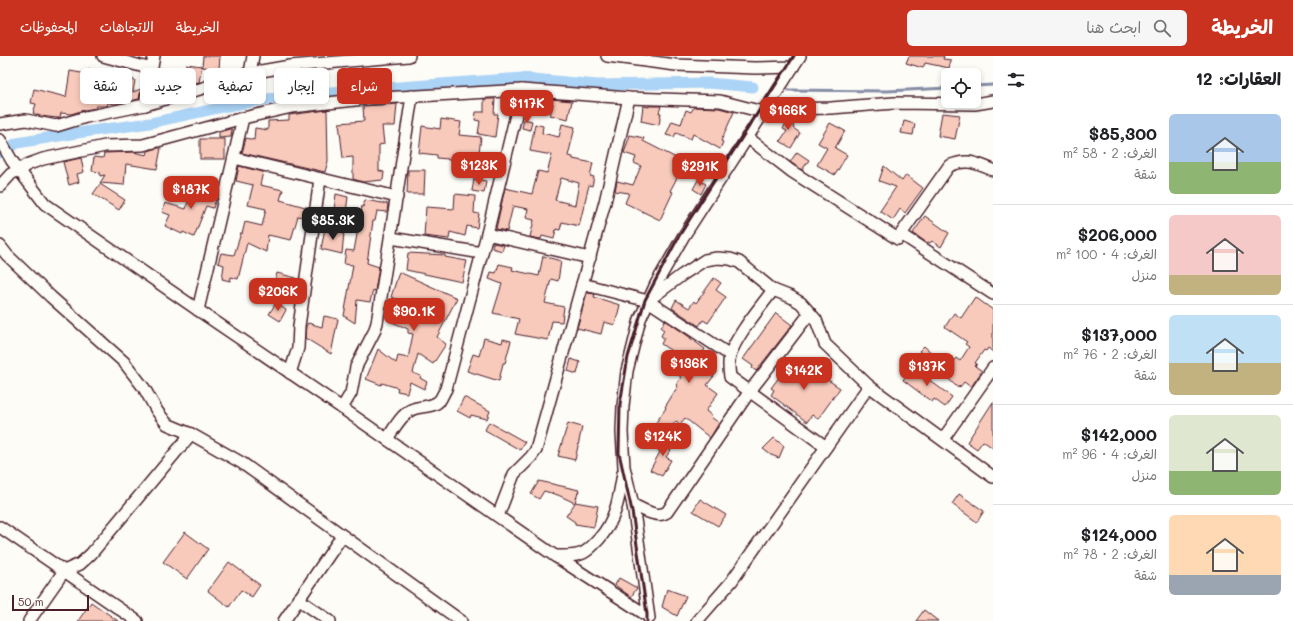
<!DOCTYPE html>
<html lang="ar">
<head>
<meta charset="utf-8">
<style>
	:root { --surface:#fff; --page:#f6f6f6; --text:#202124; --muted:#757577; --line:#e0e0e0; --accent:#c8321e }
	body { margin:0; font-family:Mali,"Playpen Sans Arabic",sans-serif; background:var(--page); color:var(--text); direction:rtl; height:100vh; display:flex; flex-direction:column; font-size:15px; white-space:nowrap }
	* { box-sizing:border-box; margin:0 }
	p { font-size:13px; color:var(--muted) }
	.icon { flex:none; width:22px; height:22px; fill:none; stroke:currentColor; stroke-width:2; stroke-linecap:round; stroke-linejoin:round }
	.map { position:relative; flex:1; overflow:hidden; direction:ltr }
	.details { display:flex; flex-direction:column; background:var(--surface); width:300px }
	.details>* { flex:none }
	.banner { position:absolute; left:12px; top:12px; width:380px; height:36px; direction:rtl; display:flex; gap:8px }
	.buttons { position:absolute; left:941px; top:12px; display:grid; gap:8px }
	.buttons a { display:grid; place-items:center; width:40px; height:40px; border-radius:6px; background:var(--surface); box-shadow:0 2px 6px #0003; font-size:20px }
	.scale { position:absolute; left:12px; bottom:10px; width:77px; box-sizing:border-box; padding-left:4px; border:2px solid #4a1f2b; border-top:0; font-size:11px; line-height:14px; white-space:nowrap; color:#4a1f2b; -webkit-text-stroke:3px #fdfcf7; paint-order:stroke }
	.price { position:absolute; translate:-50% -34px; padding:0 9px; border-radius:8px; background:var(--accent); color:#fff; font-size:13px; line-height:26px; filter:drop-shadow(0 1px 2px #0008) }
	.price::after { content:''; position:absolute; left:50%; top:24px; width:12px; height:9px; margin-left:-6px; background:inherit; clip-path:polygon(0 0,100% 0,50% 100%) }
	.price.selected { background:#222; color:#fff }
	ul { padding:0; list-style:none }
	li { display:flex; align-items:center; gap:12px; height:100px; padding:0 12px }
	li+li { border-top:1px solid var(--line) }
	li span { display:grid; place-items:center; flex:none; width:112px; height:80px; border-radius:6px; color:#555 }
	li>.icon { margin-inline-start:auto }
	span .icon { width:48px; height:48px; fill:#fffc; stroke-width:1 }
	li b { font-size:17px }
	h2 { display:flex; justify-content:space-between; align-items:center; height:48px; padding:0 12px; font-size:17px }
	.pill { padding:0 14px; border-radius:6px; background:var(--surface); box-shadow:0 2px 6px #0003; font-size:14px; line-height:36px }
	.pill.selected { background:var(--accent); color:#fff }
	header { display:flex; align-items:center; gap:24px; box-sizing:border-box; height:56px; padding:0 20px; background:var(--accent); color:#fff }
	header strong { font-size:19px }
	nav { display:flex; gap:22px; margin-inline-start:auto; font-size:14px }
	.search { width:280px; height:36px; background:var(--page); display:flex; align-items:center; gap:10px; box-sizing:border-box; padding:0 14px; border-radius:6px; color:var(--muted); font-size:15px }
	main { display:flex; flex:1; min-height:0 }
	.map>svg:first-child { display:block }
</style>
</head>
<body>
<header>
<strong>الخريطة</strong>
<div class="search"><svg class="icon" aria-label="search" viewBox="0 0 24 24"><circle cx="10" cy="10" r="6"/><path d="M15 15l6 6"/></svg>ابحث هنا</div>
<nav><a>الخريطة</a><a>الاتجاهات</a><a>المحفوظات</a></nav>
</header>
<main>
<section class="details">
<h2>العقارات: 12<svg class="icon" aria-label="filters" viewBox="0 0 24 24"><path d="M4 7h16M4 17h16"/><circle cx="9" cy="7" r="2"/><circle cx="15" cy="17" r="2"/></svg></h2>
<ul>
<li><span style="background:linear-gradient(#a9c7e8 60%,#8fb573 0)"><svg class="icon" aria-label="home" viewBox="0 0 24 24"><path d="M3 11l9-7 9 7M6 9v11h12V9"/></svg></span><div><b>$85,300</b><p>الغرف: 2 · 58 m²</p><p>شقة</p></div></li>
<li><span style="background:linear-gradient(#f6c9c9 75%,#c2b280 0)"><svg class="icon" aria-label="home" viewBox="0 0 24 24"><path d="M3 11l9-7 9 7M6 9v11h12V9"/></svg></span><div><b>$206,000</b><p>الغرف: 4 · 100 m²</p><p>منزل</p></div></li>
<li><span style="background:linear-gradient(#bfe0f5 60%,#c2b280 0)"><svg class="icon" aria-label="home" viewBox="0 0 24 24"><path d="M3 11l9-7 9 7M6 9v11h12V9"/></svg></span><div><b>$137,000</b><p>الغرف: 2 · 76 m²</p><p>شقة</p></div></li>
<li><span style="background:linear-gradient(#dfe7d0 70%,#8fb573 0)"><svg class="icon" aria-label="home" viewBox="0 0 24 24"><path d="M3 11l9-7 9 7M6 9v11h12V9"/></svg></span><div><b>$142,000</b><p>الغرف: 4 · 96 m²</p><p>منزل</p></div></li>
<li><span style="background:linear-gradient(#ffd9b3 75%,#9aa5b1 0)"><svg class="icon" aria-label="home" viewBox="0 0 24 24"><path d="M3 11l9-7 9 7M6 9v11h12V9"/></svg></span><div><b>$124,000</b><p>الغرف: 2 · 78 m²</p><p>شقة</p></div></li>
</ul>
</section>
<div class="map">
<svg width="993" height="565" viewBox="0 0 993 565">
	<rect width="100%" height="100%" fill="#fdfcf7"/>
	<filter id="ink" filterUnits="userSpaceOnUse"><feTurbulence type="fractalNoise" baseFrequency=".025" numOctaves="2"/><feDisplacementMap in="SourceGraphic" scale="8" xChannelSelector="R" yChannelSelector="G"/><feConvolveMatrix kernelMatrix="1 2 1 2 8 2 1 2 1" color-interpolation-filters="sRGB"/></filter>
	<g filter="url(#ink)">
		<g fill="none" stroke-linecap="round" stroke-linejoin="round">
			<g stroke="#858ca5" stroke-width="3">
				<path d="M974,30l19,-1"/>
				<path d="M788,34l99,1 61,-3"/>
			</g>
			<path stroke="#acd4f6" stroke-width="11" d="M0,97l17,-10 60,-10 73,-10 78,-17 62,-11 233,-17 74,7 112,-2 44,4"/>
		</g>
		<g fill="#f8cabc" stroke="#4a1f2b" fill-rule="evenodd">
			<path d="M203,0h17l-1,13 -17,-2z"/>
			<path d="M909,0h35l-1,3 8,1 -2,8 -24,-5 -2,5 -17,-5z"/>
			<path d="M186,8l16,2 -3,16 -3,1 -12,-2z"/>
			<path d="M89,13l15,4v3l31,4 -2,12 8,-3 -2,10 -24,5 -7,-1 -1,3h-11v2l-12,2 -13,4 -10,-1 -1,5h-3l-17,-2 -7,-3 3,-9 -5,-1 3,-14 32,8 4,-26 17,3z"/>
			<path d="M163,19h11v14l-19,1 1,-7 6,-2z"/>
			<path d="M484,43h11l-1,15h4l-3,23 -17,-3 2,-13 -5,-1 1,-8h8z"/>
			<path d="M551,43l21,2 -4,18 -18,-4 3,-11 -3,-1z"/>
			<path d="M397,48l-2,22h-13l2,18 -5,1v26l5,1 -1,8 -20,2 -10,-3v-22l-10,1 -4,-35 25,-2 -1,-15z"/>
			<path d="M643,50l6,1v-1h12l-2,7h2l-2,12 -18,-4z"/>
			<path d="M694,51l25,1 15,4 -13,29 2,1 -3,7 -27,-15 -2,5 -15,-6 -2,4 -8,-2 6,-14 9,3 5,-14 5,2z"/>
			<path d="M327,54l1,51 -3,11 -83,-19 4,-15 8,2 1,-12 13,2v-9l21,-1v-5z"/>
			<path d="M942,57l18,2 -5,24 -17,-3z"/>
			<path d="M777,58l14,2 -1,7 4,3 -1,2 7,5 -9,15 -11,-7 7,-10 -4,-2 3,-6 -10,-2z"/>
			<path d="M441,63l20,3 -2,13 22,2 -5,40 -12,-1 1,-15 -17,-1v-1l-11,-1v-3l-18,-2 3,-27 18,3z"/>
			<path d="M524,63l8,2 -2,9 -8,-2z"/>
			<path d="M904,65l11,3 -2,11 -12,-2z"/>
			<path d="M830,67l15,8 -10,17 12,7 -12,20 -18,-10 10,-17 -9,-5z"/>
			<path d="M535,68l8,2 -1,7 17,4 3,-13 13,3 -7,29 5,1v2l20,4 -3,13 4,1 -2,9 -3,-1 -10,41 -17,-4 -2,8 -4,-1 -2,10 -12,-3 -1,3 -11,-2 4,-17 -8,-2 2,-9 -15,-3 -6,25 -11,-2 9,-41 27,6 6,-23 9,2 5,-18 -22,-4zM561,122l18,5 -4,22 -20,-5z"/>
			<path d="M230,73h2l-1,8 -12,1v-6z"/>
			<path d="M630,79l14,3 -1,3 45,23 -6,12 -3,-2 -9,17 3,1 -13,28 -35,-17 4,-10 -14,-2 2,-10 16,4 8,-19 -7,-3 2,-6 -12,-4z"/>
			<rect x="200" y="83" width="25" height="20"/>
			<path d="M158,92h3l-4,21 -31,-5 -2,21 -24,-2 5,-8 -5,1v-4l-8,-1 2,-14 9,1 1,-5 29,-1 14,3 1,-4z"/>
			<path d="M797,96l12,8 -7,10 -12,-8z"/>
			<path d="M81,102l3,14 -7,2 2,8 -10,3 -6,-23z"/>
			<path d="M239,110l24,6 -3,13 23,5 -3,10 29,8 -2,10 -9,-2 -7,24 -23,-5 -2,17 -19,-9 -9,36 -7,-2 -1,4 -8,-2 2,-14 -6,-2 3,-10 13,2 7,-22 1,1 3,-12 17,4 4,-17 -18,-4 5,-20 -17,-4z"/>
			<path d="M884,110l18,15 4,-6 17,13 -18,25 -5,-4 -7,11 -13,-9 16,-24 -17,-6z"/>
			<path d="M408,114h17l-1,24h-17z"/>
			<path d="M474,123l12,2 -2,12 -12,-2z"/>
			<path d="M698,124l8,4 -5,10 -8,-5z"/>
			<path d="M100,128l25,16 -6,10 -26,-16z"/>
			<path d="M192,128l27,6 -6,18 -7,-2 -12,31 -11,-5 -1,2 -17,-8 5,-11 -8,-3 3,-9 21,6z"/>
			<path d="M336,138l12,3 -2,15 -12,-1z"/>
			<path d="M455,138l20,2 -1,17 5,1 -2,14 -10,-2 -2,10 -15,-4 -1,7 -25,-3 2,-29 28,2z"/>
			<path d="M365,144l23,4 -1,8 -10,-1 -2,10h-2l-6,42 12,4 -4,24 -2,-1 -3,12 -13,-2 -2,23 -11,-7 9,-51 -9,-1 2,-14 8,1 8,-45 1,1z"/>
			<path d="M925,160l24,17 -8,14 -9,-6 -2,2 -2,-1 -1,1 -14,-10z"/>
			<path d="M325,172l19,4 -2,22 -21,-5z"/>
			<path d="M493,187l11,2 -2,6 -10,-3z"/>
			<path d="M408,197l37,2v2l22,4 -5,21 -56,-12z"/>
			<path d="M543,200l18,5 -3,20 -7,-2 -6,24 19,4 -2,15 -10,-1 -4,19 -33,-6 4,-15 -26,-6 9,-29 -13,-5 2,-7 5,1 3,-9 14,3 -1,3 27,6z"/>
			<path d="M399,216l58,26 -20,39 9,7 -13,20 -15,-10 -5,19 8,3 -1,2 7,4 -3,7 -14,-7 -3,11 -10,-2 1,-3 -16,-5 -1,2 -15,-6 12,-30 18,14 2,-7 10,2 5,-24 -5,-1v-4l-16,-7 10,-21 -11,-4z"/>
			<path d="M277,217l19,5 -3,15 -20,-4z"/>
			<path d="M714,222l7,5 -5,7 10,7 -18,26 -5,-3 -4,6 -27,-18 4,-8 13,8 5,-7 2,2z"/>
			<path d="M587,237l8,1 -1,3 26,8 -5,20 -11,-3 -3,12 -24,-6z"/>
			<path d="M975,241l18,13v42l-5,-4 -2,3 -2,-1 -9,13 2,1 -2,2 7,5 -11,16 -7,-5 -4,5 -1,-1 -1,2 -39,-37 5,-5 20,18 2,-3 5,3 5,-6 4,3 9,-14 -4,-3 2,-2 -22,-15 9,-14 7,5z"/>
			<path d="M276,247l10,7 -6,11 -11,-7z"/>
			<path d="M776,257l16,12 -36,46 -4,-3 1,-2 -10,-7z"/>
			<path d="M324,260l14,3 -7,35 -26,-16 1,-12 2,-3 14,4z"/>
			<path d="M665,264l26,18h-1l15,11 -6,10 18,13 -10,13 11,8 -12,18 6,5 -1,1 8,6 -9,15 -25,-20 -5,6 -4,-3 -9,12 -12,-9 11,-16 -1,-1 13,-21 -2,-1 5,-8 -4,-3 6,-8 -10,-7 3,-5 -15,-10 3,-6 -3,-2 3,-6 -3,-2z"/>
			<path d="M484,282l18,5 1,-4 8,2 -6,22h-2l-4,18 -32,-10 6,-17 6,2z"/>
			<path d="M571,303l9,3 -3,12 -9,-3z"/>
			<path d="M797,303l43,29 -22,31 -6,-4 -5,7 -36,-27 3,-5 -3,-2 18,-24 3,2z"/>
			<path d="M912,311l40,30 -7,10 -11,-8 -2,3 -29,-22z"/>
			<path d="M464,341l26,14 -3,8 -16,-4 -1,3 -13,-7z"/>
			<path d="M993,346v46l-10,-7 -6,8 -10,-7z"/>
			<path d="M489,366l36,20 -5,8 -35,-20z"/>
			<path d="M568,367l14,4 -7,33 -17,-4z"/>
			<path d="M665,380l10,8 -9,13 5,3 -9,16 -12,-6 10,-18 -4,-4z"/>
			<path d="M774,382l10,8 -5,12 -8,-3 -8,-6z"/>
			<path d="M539,425l40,9 -4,12 23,4 -4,21 -19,-3v-2l-9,-6 9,-13 -17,-8 -14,-4 -5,8 -8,-5z"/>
			<path d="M959,438l25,17 -7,11 -25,-18z"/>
			<path d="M700,443l26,16 -8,11 -25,-15z"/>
			<path d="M185,476l23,17 -21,30 -24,-17z"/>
			<path d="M229,506l31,23 -8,12 -11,-7 -12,17 -21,-16z"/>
			<path d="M619,522l18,10 -6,9 -16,-12z"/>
			<path d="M667,533l19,7 -9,20 -15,-9z"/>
			<path d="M91,546l27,19h-40z"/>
			<path d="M924,554l14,11h-22z"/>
		</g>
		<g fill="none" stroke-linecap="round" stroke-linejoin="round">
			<g stroke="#4a1f2b" stroke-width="14">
				<g id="minor">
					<path d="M103,0l49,13"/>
					<path d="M607,0l69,9 79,3 38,-1"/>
					<path d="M250,17l3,-17"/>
					<path d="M145,49l9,-49"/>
					<path d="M767,50l24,3 40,-1 63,-5 81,1 18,-3"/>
					<path d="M0,68l26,-4 30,6 30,-9 59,-12 55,-16 50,-16 40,-7 119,-10"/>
					<path d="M747,81l44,34 107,68 3,-5 92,60"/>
					<path d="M0,84l12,21 33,43 153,106 144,98 213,148 93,60"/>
					<path d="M234,102l163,39"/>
					<path d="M0,130l11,-12 18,-10 14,-5 62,-13 38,-1 100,-27 49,-11 72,-8 158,-9 107,8 91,3 43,11"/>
					<path d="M487,178l103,24"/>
					<path d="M901,178l48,-68c18,-8 26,-3 44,4"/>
					<path d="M391,182l91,15"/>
					<path d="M0,190l7,9 44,42 73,65 20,26 13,23 10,13 24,10 51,29 219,158"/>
					<path d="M582,228l66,17 82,54"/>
					<path d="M773,234c-14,19 -35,43 -43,65 -2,7 -1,15 0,22l96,70"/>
					<path d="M650,243l32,-24 23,-15 12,-2 13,1 9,3 34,28 18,7 10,6 15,17 9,24 44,42"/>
					<path d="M198,254l45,-192"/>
					<path d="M290,317l8,-25 1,-22 21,-147"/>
					<path d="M342,352l9,-15 5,-26 18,-35 3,-9 35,-227"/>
					<path d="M387,383c7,-10 13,-23 24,-29 9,-5 21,-1 29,-10 2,-3 4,-8 6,-11l41,-155 35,-144"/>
					<path d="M943,383l50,-71"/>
					<path d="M633,449c10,4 24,14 34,7l83,-121 60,-78"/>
					<path d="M498,460l16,-42 17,-17 5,-7 69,-248 24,-104"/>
					<path d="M0,471l137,94"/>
					<path d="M555,500c8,0 20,1 28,-3 6,-3 11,-9 16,-14 17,-19 20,-41 24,-66"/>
					<path d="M298,543l32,22"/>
					<path d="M649,562l-16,-113 -9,-38 -2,-35 1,-26 4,-35 13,-52 16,-35 27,-47 117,-181"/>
					<path d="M29,565l35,-50 16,-7 11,-10 100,-120"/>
					<path d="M284,565l58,-85"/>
					<path d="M697,565l34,-39 138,-196 124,91"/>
				</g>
			</g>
			<use href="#minor" stroke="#fdfcf7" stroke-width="11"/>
			<path stroke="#4a1f2b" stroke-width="3" d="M647,565v-7l-15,-103 -13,-58 1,-49 8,-47 17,-57 34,-64 115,-180"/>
		</g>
	</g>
</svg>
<div class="buttons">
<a><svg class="icon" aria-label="locate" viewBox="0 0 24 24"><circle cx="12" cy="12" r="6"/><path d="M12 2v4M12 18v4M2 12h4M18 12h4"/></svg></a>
</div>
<div class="scale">50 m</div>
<b class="price" style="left:527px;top:68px">$117K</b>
<b class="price" style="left:788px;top:75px">$166K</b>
<b class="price" style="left:479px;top:130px">$123K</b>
<b class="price" style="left:700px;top:131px">$291K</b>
<b class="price" style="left:191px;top:154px">$187K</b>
<b class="price selected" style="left:333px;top:185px">$85.3K</b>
<b class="price" style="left:278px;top:256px">$206K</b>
<b class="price" style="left:414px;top:276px">$90.1K</b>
<b class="price" style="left:689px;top:328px">$136K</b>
<b class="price" style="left:927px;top:331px">$137K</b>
<b class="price" style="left:804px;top:335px">$142K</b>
<b class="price" style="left:663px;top:401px">$124K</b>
<div class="banner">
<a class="pill selected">شراء</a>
<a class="pill">إيجار</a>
<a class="pill">تصفية</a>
<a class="pill">جديد</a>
<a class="pill">شقة</a>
</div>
</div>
</main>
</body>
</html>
